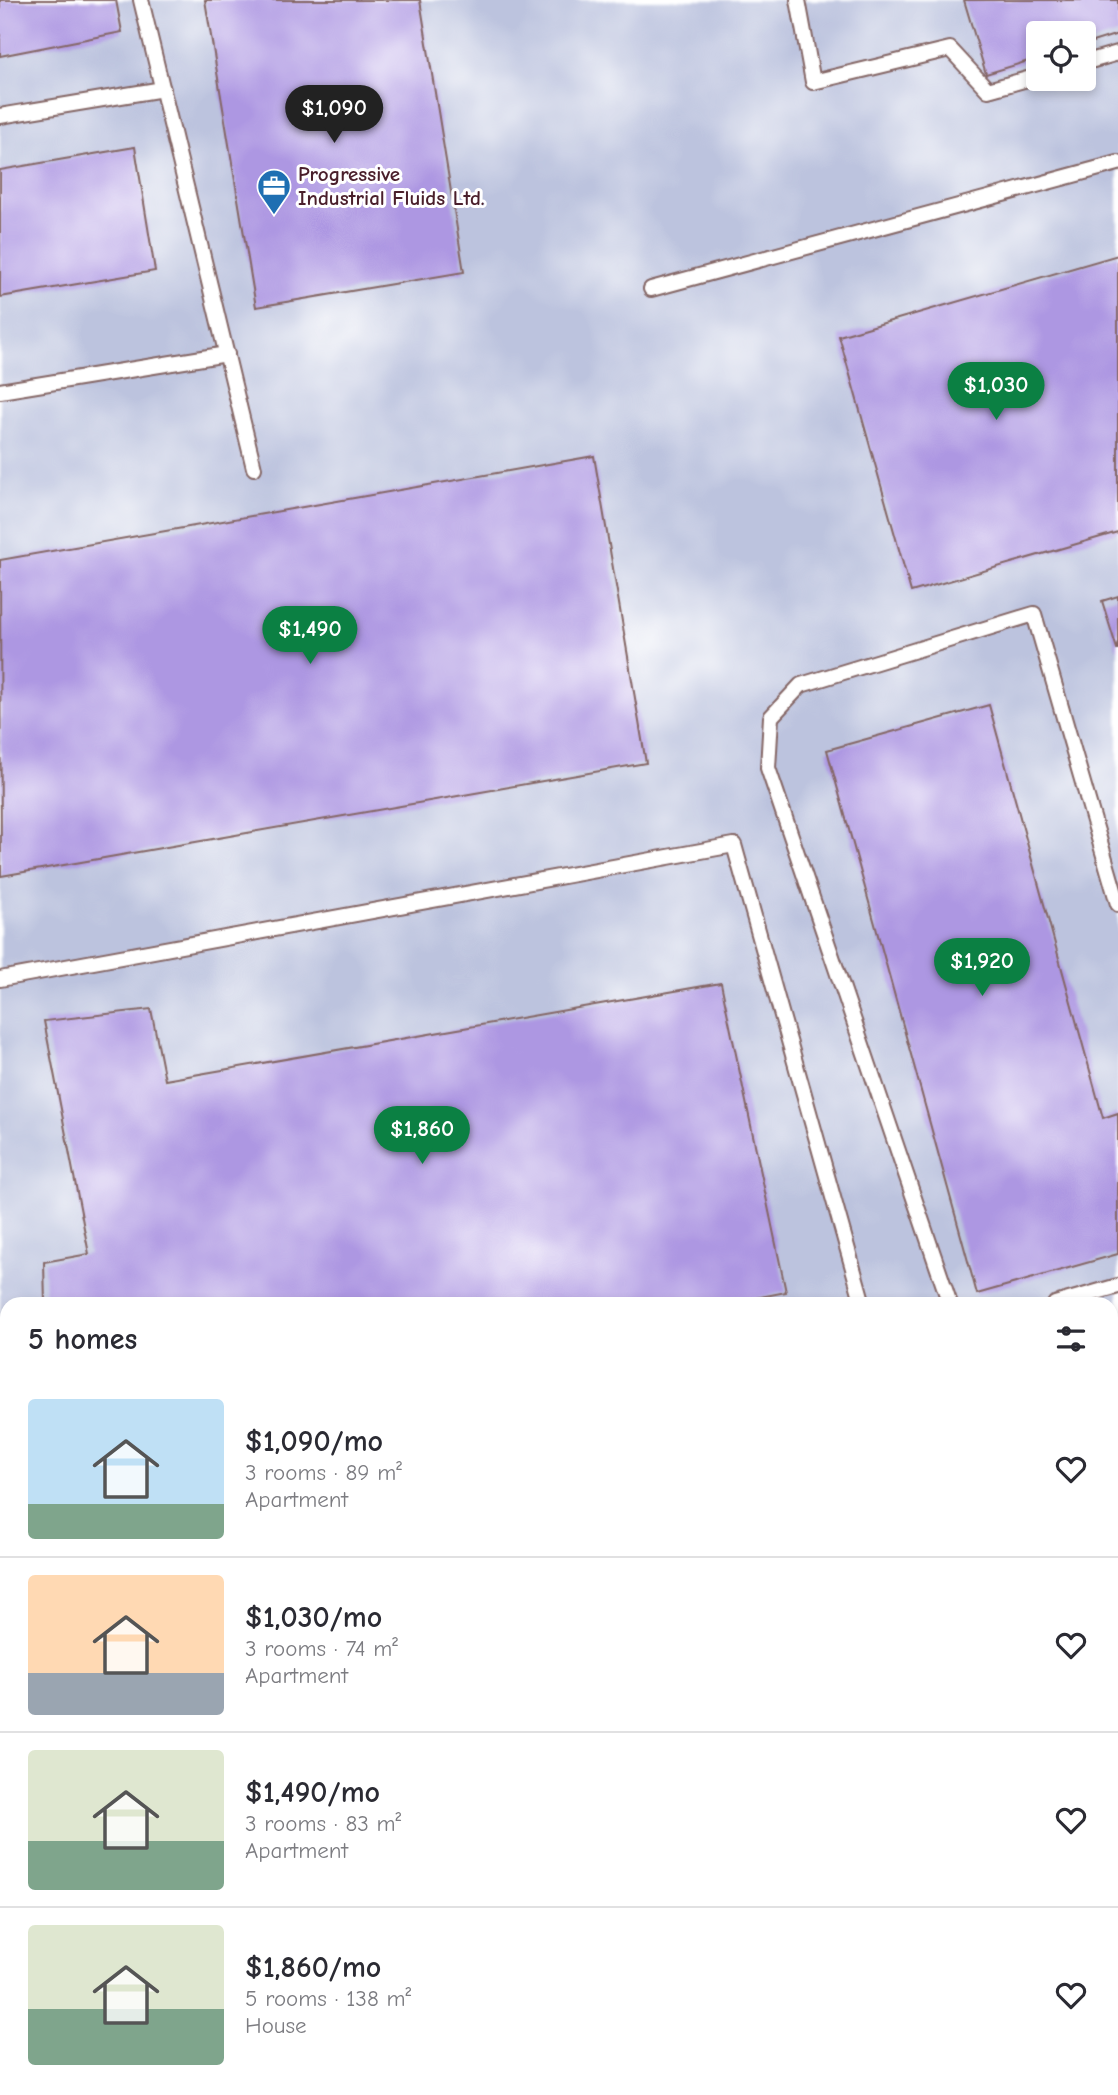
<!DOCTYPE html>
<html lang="en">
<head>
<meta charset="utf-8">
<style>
	:root { --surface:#fff; --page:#f7f7f7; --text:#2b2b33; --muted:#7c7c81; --line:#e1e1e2; --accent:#0b8043 }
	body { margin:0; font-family:"Comic Neue",sans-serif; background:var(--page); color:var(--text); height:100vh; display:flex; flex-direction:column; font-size:26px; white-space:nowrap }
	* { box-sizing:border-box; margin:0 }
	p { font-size:23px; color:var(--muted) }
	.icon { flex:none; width:38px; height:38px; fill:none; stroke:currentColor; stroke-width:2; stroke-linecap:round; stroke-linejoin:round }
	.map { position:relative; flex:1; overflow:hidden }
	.sheet { position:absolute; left:0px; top:1297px; width:1118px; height:800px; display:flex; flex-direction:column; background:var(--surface); border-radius:21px 21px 0 0; box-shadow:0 4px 10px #0003 }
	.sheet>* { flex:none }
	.buttons { position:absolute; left:1026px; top:21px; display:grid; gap:14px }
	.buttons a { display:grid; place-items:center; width:70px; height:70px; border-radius:7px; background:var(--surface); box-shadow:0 4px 10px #0003; font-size:35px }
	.price { position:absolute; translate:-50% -60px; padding:0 16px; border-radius:24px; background:var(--accent); color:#fff; font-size:23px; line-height:46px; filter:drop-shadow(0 2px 4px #0008) }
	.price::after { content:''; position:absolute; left:50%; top:42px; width:21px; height:16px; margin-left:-10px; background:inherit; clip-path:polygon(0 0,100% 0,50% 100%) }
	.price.selected { background:#222; color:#fff }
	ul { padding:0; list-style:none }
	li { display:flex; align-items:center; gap:21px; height:175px; padding:0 28px }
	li+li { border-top:2px solid var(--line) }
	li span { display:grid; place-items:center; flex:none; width:196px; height:140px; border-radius:7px; color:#555 }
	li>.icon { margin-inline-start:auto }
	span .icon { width:84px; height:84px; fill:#fffc; stroke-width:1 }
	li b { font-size:30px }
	h2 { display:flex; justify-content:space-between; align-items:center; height:84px; padding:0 28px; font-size:30px }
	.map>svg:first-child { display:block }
</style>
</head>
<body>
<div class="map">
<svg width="1118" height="2095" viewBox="0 0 1118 2095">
	<rect width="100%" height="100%" fill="#fff"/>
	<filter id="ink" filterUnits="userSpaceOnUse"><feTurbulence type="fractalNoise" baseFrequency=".0143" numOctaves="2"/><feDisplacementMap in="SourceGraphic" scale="14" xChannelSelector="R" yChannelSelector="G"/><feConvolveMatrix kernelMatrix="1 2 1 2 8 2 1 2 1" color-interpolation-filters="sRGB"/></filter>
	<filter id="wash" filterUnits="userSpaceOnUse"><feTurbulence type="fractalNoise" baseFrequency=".00686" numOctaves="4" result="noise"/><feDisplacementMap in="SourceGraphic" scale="28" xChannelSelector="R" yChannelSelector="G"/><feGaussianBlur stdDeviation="1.57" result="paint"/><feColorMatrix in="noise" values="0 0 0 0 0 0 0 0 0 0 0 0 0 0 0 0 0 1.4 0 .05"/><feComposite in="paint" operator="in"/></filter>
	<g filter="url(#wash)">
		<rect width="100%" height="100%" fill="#f1ead2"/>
		<path fill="#d3d8f9" d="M1118,1430v665h-431l-1,-5h425v-659z"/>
		<path fill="#bcc3de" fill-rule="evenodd" d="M0,0h1118v1322l-7,1v-19h-1104v786h679l1,5h-687zM1038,33h45v46h-45z"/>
		<g id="blocks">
			<g fill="#ad97e2">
				<path d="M0,0h116l6,32 -122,24z"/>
				<path d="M205,0h215l44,272 -208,35z"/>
				<path d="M964,0h154v34l-35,11v-12h-45v25l-52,16z"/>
				<path d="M135,147l20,124 -155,26v-127z"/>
				<path d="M1118,255v277l-207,60 -72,-256z"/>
				<path d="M594,456l52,307 -645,113 -1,-316z"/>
				<path d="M1118,596v53h-1l-15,-48z"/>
				<path d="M989,705l114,413 15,-5v141l-141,40 -150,-544z"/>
				<path d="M721,983l65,309 -61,12h-680l-1,-42 45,-8 -45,-233 107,-12 14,71z"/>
				<path d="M1118,1561v192l-7,1v-191z"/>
				<path d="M0,2075l7,5v10h12l3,5h-22z"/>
				<path d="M375,2090h237v1l-23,4h-213z"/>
			</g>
		</g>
	</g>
	<g filter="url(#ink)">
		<use href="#blocks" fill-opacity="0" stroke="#846665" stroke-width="2"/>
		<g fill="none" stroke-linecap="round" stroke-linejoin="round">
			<g stroke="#846665" stroke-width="18">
				<g id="lane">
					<path d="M141,0l113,468"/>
					<path d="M798,0l15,82 137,-33 38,41 50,-14"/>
					<path d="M1083,63l35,-10"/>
					<path d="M0,116l163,-27"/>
					<path d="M651,289l467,-126"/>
					<path d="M0,391l227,-37"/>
					<path d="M0,979l734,-134 129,459"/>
					<path d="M950,1304l-182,-536 3,-51 30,-32 233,-71 84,290"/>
					<path d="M1055,1304l63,-18"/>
					<path d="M1111,1528l7,-1"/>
					<path d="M1111,1789h7"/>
					<path d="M0,1869l7,-2"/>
					<path d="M0,1944l7,-1"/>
					<path d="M666,2090l1,5"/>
				</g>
			</g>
			<g stroke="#846665" stroke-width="32">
				<g id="street">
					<path d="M1111,1388l7,-1"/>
					<path d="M0,1558l7,23"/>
					<path d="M146,2090l2,5"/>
				</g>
			</g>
			<use href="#lane" stroke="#fff" stroke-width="14"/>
			<use href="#street" stroke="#fff" stroke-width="28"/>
		</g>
	</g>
	<defs>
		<g id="office-pin" transform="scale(1.75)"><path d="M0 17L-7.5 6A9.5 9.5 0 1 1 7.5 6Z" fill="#1f6fb2" stroke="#fff"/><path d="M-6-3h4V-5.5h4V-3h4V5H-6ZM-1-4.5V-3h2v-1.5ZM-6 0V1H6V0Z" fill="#fff"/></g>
	</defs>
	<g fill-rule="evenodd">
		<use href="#office-pin" x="274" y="186"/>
	</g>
	<g text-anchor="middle" stroke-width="6" stroke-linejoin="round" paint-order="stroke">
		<g font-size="21" font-weight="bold" fill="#4a1f2b" stroke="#fff" text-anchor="start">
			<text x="298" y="181">Progressive<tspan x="298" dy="24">Industrial Fluids Ltd.</tspan></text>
		</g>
	</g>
</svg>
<div class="buttons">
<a><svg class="icon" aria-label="locate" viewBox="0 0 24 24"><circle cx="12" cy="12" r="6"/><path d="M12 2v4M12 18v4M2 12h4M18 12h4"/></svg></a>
</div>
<b class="price selected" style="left:334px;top:145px">$1,090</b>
<b class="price" style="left:996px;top:422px">$1,030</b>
<b class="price" style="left:310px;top:666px">$1,490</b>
<b class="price" style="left:982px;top:998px">$1,920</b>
<b class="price" style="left:422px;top:1166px">$1,860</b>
<section class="sheet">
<h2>5 homes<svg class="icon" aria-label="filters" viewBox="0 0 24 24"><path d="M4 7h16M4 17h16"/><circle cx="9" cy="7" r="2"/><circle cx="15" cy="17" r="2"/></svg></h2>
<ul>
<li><span style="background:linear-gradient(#bfe0f5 75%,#7fa58c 0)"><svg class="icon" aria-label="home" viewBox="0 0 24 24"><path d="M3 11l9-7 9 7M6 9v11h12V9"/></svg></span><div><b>$1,090/mo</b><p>3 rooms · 89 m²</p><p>Apartment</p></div><svg class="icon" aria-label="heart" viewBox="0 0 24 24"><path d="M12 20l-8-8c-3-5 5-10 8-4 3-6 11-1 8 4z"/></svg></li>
<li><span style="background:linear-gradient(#ffd9b3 70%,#9aa5b1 0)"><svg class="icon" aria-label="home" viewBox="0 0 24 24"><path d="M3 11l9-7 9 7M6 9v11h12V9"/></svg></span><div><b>$1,030/mo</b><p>3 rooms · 74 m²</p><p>Apartment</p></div><svg class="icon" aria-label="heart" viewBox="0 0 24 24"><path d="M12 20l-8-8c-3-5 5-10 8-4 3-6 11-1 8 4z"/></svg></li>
<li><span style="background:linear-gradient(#dfe7d0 65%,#7fa58c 0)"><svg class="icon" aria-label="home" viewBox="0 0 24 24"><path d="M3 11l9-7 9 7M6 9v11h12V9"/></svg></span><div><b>$1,490/mo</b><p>3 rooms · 83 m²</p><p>Apartment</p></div><svg class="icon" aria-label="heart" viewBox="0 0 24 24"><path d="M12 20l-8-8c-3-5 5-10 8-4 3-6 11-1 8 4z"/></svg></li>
<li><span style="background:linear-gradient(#dfe7d0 60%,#7fa58c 0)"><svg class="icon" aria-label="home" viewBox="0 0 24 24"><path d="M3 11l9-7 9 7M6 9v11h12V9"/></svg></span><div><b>$1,860/mo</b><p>5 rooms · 138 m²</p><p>House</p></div><svg class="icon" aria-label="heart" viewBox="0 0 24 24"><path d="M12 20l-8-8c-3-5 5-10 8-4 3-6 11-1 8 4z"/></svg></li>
</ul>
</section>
</div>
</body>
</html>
